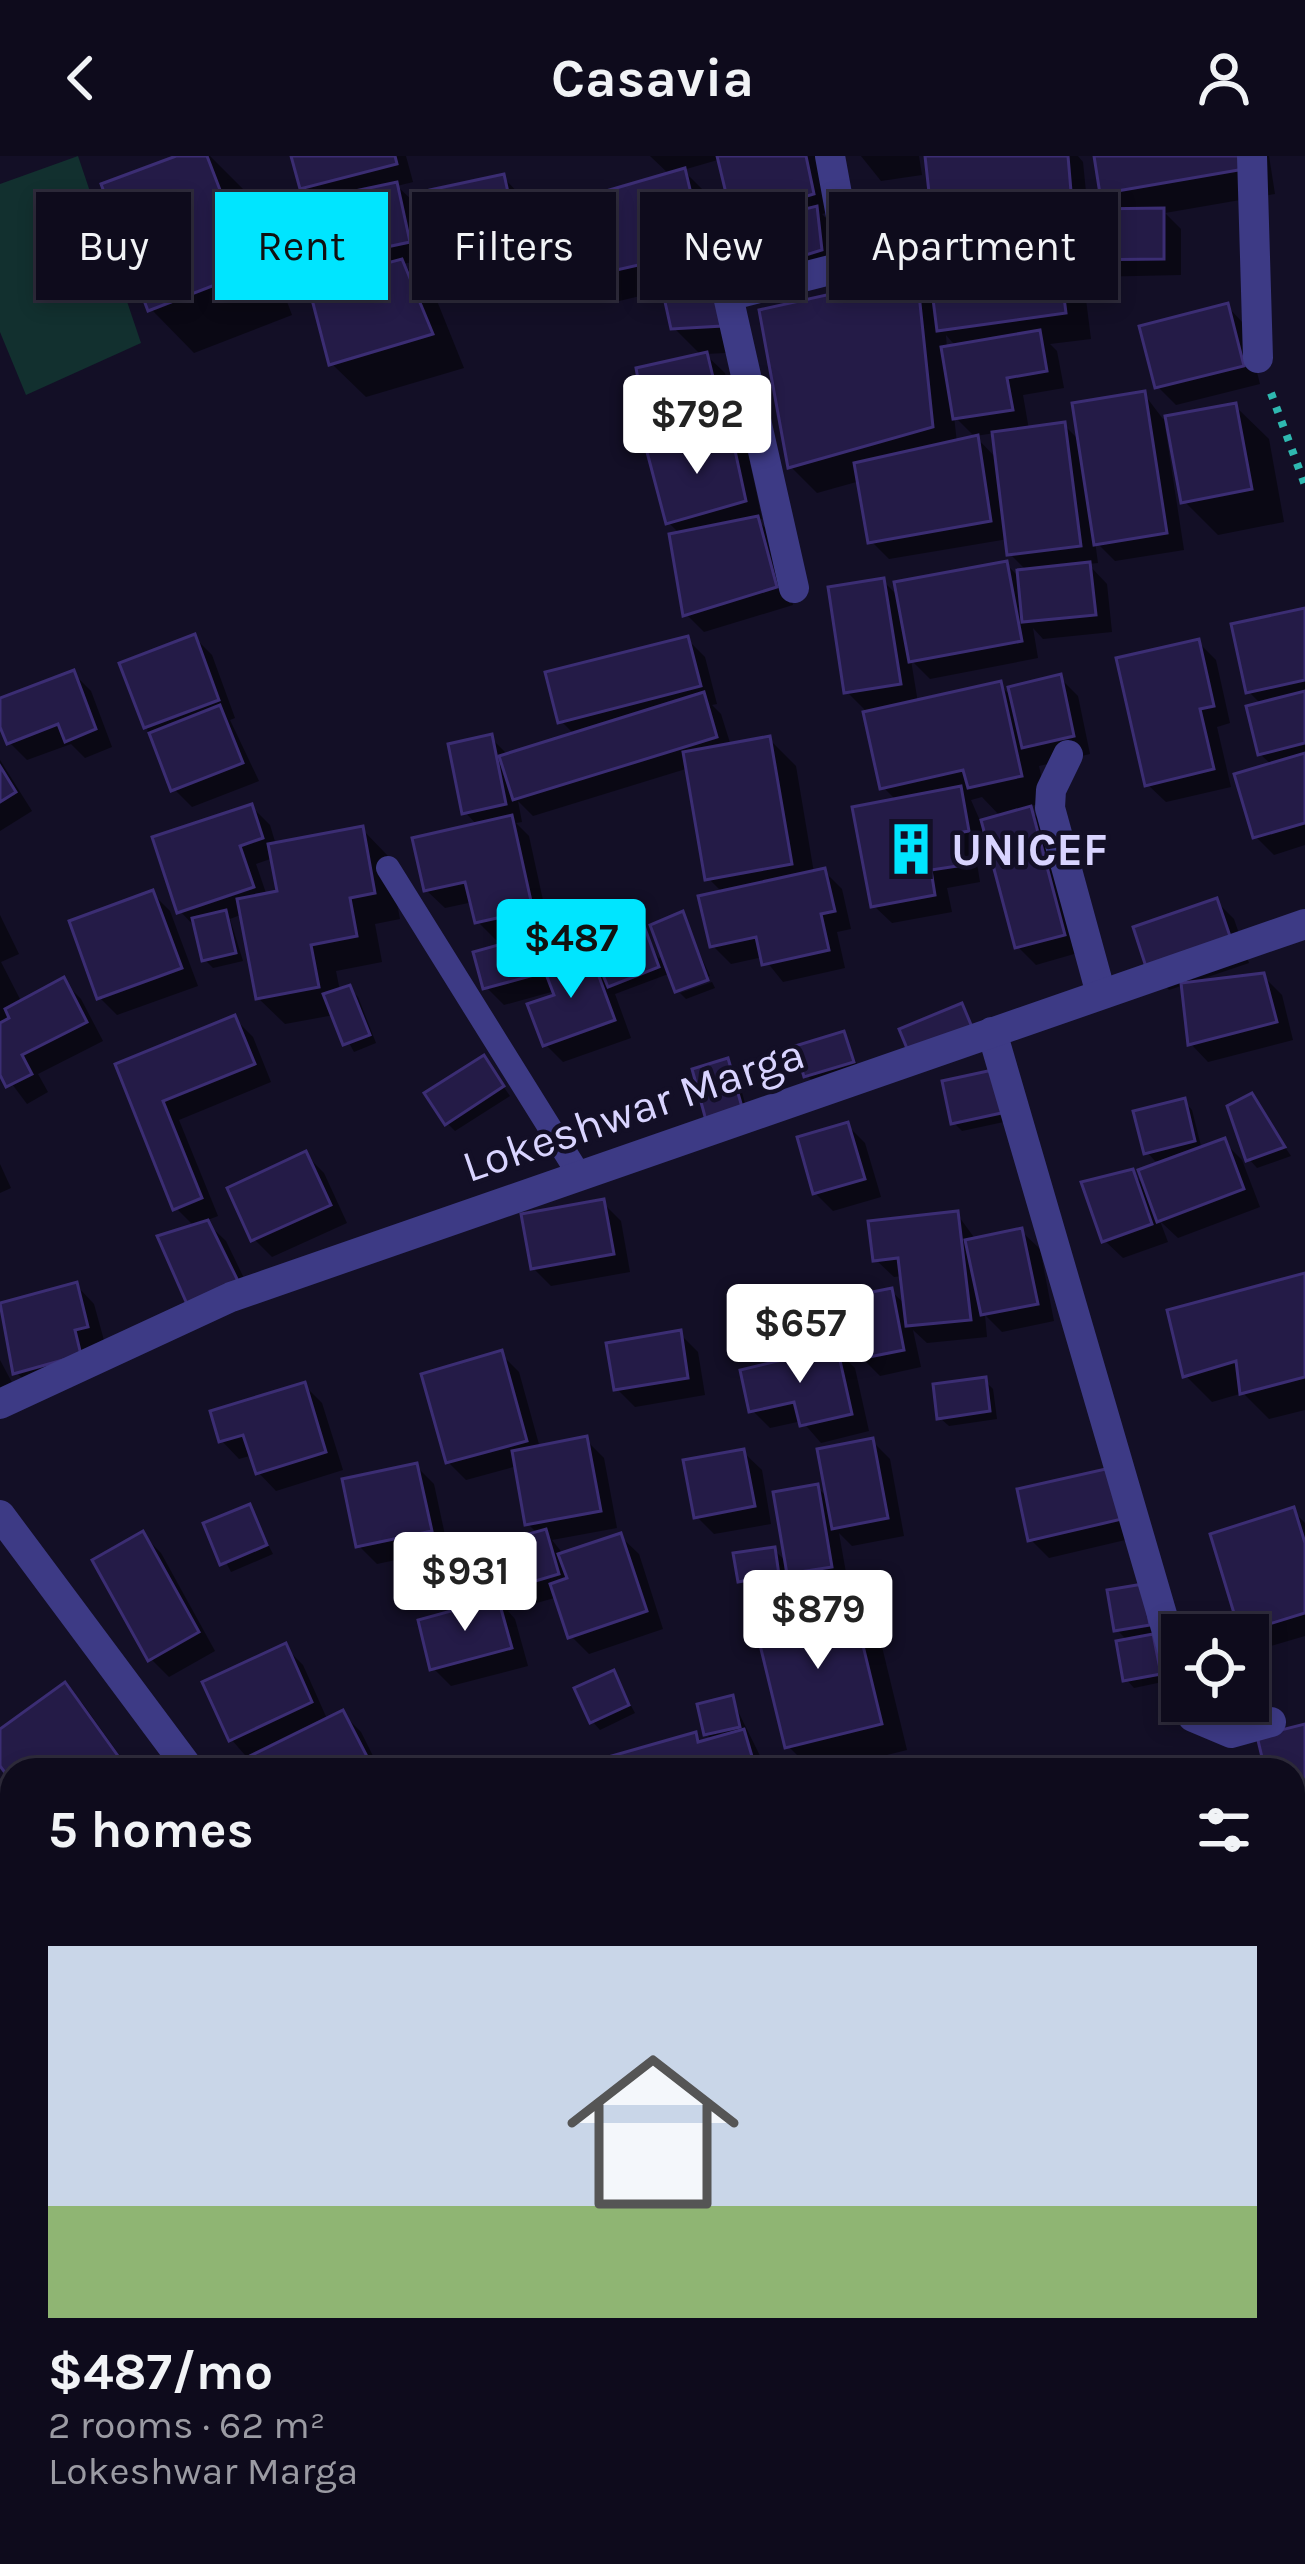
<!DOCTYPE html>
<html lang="en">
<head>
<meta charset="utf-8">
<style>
	:root { --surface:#0e0b1c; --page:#1c1929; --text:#f1f3f6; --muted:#9b9ba3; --line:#2e2b3b; --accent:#00e5ff }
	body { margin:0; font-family:Karla,sans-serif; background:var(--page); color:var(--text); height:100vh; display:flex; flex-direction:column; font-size:45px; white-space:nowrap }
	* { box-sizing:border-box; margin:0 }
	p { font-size:39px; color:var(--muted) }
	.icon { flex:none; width:66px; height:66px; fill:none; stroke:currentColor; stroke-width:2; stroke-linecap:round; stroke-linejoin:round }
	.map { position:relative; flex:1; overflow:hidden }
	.side { position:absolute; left:0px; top:1602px; width:1305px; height:807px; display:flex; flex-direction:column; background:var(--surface); border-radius:36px 36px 0 0; box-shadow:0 6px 18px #0003,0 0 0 3px var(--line) }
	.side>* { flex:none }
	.banner { position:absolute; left:36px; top:36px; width:1233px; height:108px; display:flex; gap:24px }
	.controls { position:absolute; left:1161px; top:1458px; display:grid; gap:24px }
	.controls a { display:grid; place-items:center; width:108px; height:108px; border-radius:0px; background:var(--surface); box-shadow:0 6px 18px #0003,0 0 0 3px var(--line); font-size:60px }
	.price { position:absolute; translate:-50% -102px; padding:0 27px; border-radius:12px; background:#fff; color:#222; font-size:39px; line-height:78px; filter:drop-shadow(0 3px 6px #0008) }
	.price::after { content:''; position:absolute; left:50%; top:72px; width:36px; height:27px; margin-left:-18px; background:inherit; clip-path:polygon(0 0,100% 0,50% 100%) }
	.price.current { background:var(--accent); color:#111 }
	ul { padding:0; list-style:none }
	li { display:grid; align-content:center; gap:24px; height:636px; padding:0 48px }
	li span { display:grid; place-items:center; height:372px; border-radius:0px; color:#555 }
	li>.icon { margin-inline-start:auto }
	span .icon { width:216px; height:216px; fill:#fffc; stroke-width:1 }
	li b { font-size:51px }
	h2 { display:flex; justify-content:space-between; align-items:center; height:144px; padding:0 48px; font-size:51px }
	.pill { padding:0 42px; border-radius:0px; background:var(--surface); box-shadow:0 6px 18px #0003,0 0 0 3px var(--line); font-size:42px; line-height:108px }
	.pill.current { background:var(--accent); color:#111 }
	header { display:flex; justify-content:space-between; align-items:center; height:156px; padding:0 48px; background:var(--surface); font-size:54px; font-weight:700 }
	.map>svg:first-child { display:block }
</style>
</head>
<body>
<header><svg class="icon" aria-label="back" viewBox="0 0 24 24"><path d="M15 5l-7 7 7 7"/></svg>Casavia<svg class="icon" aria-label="person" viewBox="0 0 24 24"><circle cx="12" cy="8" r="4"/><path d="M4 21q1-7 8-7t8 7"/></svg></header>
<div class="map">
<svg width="1305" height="2408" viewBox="0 0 1305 2408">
	<rect width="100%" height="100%" fill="#130f26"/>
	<g fill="#12302f">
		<path d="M78,0l63,187 -115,52 -26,-63v-148z"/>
		<path d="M1305,2064v101l-12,3v-99z"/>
		<path d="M94,2397h404l6,11h-434z"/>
	</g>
	<g fill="#0007" fill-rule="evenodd">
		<path d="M184,0h26l36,36 46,123 -98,38 -43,-44z"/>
		<path d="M294,0h112l7,26 -16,4 18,17 12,56 -24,5 32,32 29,72 -98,29 -34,-33 28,-91 -17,-18 -12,-52 -10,3 -18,-18z"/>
		<path d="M650,0h169l11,56 -8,2 12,13 5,41 -81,24 -18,-18 5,-47 -10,-11 -14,-57 -38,11 28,28 36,154 -42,2 20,19 14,64 -6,1 15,15 14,66 -5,1 18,17 18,68 -89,27 -18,-18 -5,-79 -12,-12 -5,-72 -12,-12 50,-83 -29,-29 -7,-37 -47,11 -27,-27 78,-99z"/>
		<path d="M861,0h58l3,19 -41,6z"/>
		<path d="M936,0h142l5,6 5,50 34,-1 -19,-18 -6,-37h172l6,38 -110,19 16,16v46l-90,2 -9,-9 9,71 -41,5 7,7 7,37 -41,7 6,35 35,-5 18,18 62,-49 19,25 72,-13 34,33 15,83 -66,13 -34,-34 -14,-76 -5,1 19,124 -69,11 -20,-20 3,22 -10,1 19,20 5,48 -69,7 -10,-11 5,30 -108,21 -19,-19 7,43 82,-18 13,13 47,-20 18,18 12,58 -51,12 8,36 -20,5 21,21 33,124 -45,13 -18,-18 -31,-118 -5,1 3,18 -10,3 5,31 -33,6 5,24 -60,11 -19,-18 24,-104 -14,-14 -17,-76 -20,-20 37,-110 17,17 106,-34 15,15 7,-7 -18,-18 -2,-15 -119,20 -18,-18 -11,-60 -43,12 -26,-26 125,-189 20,20 15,-55 -15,-15zM1073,78v14l-13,-13zM946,179l6,7 6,5 -11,2zM954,260l22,22 -19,5zM995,277l3,27 -23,-24zM982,641l20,21 -21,5 -10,-23z"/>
		<path d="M503,21l18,19 17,78 -69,15 -18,-18z"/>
		<path d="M1227,150l18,19 15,59 -84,21 -18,-18z"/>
		<path d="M1305,455v234l-31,10 -18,-18 17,-71 -13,-12 2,-49 -13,-13z"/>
		<path d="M194,481l18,18 23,63 -5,2 29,61 -67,26 -18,-18 -28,-62z"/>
		<path d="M687,483l18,18 12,47 -5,1 9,9 10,32 38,-7 27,27 18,107 10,-2 18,18 9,40 -14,3 8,36 -62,14 -20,-25 -32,7 -18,-18 10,-53 -15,-15 -19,-110 -156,48 -15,-15 4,21 -6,1 13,13 20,92 -53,12 -18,-18 -5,-20 -28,6 -19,-18 52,-64 -13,-14 26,-74 18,18 66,-21 -14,-14z"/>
		<path d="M1198,486l18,18 14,63 -13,4 14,60 -65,15 -19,-18z"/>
		<path d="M73,517l18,18 21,56 -27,11 -14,-14 -44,16 -18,-18 -9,-41z"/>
		<path d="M0,604l32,51 -32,20z"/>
		<path d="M252,651l18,18 6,20 86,-16 26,27 12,63 -25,5 7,38 -46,9 4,20 9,-3 9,9 18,46 -22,9 -20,-37 -49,9 -27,-26 -15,-84 -13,5 13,42 -30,7 -8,-8 -8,-31 -17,-18zM273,702l7,36 -13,2 -11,-32z"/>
		<path d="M152,737l18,18 28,75 -81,29 -18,-18z"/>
		<path d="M1216,745l18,18 15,44 -56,19 70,-6 19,19 11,45 -85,22 -17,-18 -7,-59 -15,5 -18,-18z"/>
		<path d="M0,759l19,39 -18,8 21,41 41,-22 18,18 22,42 -65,33 10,18 -21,12 -27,-36z"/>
		<path d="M682,759l28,61 -33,12 -6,-15 -56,21 16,44 -68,24 -18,-18 10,-53 -51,14 -18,-18 95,-61 18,18 43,-17 17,32z"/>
		<path d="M712,826l3,6 -29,11 -6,-6z"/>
		<path d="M235,863l18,18 18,45 -92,38 39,96 -13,5 21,20 28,58 -47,21 -12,-93 -19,-19 -57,-142z"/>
		<path d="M844,879l16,36 -45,13 -8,-9z"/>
		<path d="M484,903l26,37 -55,35 -8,-8z"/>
		<path d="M727,906l9,8 14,52 -31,9z"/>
		<path d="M996,916l17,48 -51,11 -9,-9z"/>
		<path d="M1251,941l40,59 -34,12 -8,-9z"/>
		<path d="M1184,945l8,9 10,40 22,-8 18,18 18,47 -82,31 -18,-17 8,21 -45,16 -19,-18 28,-67 16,16 22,-27 -15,-1 -8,-9z"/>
		<path d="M847,969l18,18 16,54 -48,14 -18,-18z"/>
		<path d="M306,999l18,18 23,50 -75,34 -18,-18z"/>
		<path d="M0,1008l11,24 -11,5z"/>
		<path d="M603,1047l18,18 9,51 -79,14 -18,-18z"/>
		<path d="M957,1058l19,26 45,-9 19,18 14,72 -52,11 -17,-17 2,22 -60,6 -14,-13 8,37 -41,9 -18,-18 29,-67 16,15 -4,-30 -9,1 -19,-18z"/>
		<path d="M1305,1120v134l-36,9 -26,-26 -31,9 -27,-27z"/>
		<path d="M76,1129l18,19 11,40 -71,46 -18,-18 -16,-66z"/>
		<path d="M680,1178l18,18 7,43 -70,12 -18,-18z"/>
		<path d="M836,1194l19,18 14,63 -48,12 -19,-22 -32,7 -18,-18z"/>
		<path d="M501,1198l18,18 21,76 46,-8 18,18 13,70 -65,12 12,15 56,-19 19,18 24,75 -74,25 -18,-18 -13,-39 -50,14 7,8 13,47 -77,20 -18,-18 48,-62 -8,-8 65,-64 -11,-11 -10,-57 -51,14 -18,-18z"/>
		<path d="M0,1204l24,45 -24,12z"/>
		<path d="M984,1224l9,9 4,30 -48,7 -9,-8z"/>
		<path d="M304,1229l18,18 21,67 -67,21 -18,-19 -5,-17 -14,4 -18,-19z"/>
		<path d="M872,1285l18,18 14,77 -52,10 -13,-13 9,51 -40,7 -24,-25 2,17 -37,6 -8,-8 33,-31 15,14 28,-77 12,12z"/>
		<path d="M743,1296l19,18 9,54 -57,10 -18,-18z"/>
		<path d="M416,1310l18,18 14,65 -71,15 -18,-18z"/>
		<path d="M1109,1315l29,66 -89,21 -18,-18z"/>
		<path d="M249,1352l24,46 -42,18 -24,-47z"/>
		<path d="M1293,1355l12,12v113l-44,13 -18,-18z"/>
		<path d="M143,1379l18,18 54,98 -46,26 -18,-18z"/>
		<path d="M1142,1431l15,45 -8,2 11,11 7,36 -33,7 -8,-9 3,-37 -12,-12z"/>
		<path d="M850,1443l27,27 30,124 -80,20h-42l22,-5 -19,-19z"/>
		<path d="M285,1491l18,18 25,56 15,-7 18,18 19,38h-122l-27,-31z"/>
		<path d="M613,1518l22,39 -35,17 -8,-9z"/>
		<path d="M65,1530l18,18 47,66h-118v7l-12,-16v-28z"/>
		<path d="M732,1543l35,71h-160l88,-35 8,9 10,-3 -7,-7z"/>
		<path d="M1305,1571v134l-12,-12v-79h-25z"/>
		<path d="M0,1636l12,17v41l-11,7z"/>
		<path d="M12,1740v199l-12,9v-199z"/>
		<path d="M1305,1898v117l-12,-12v-101z"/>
		<path d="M0,1968l12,17v18l-12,8z"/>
		<path d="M0,2200l12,16v69l-12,9z"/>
		<path d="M647,2397h56l5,11h-84z"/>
		<path d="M836,2397h117l4,11h-126l-3,-8z"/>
		<path d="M1000,2397h48l-41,7z"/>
		<path d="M1072,2397h54l2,11h-55z"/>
	</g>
	<g fill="#241b47" stroke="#3b2d73" stroke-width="3">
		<path d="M176,0h31l44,115 -103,40 -47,-127z"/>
		<path d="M291,0h104l2,8 -97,25z"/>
		<path d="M717,0h89l8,38 -82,24z"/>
		<path d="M925,0h143l5,59 -140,14z"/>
		<path d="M1094,0h154l2,12 -150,26z"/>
		<path d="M685,12l37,158 -51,3 -15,-68 -66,15 -22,-74z"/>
		<path d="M504,18l18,83 -74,16 -18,-83z"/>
		<path d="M397,26l13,60 -70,15 -13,-60z"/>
		<path d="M817,50l5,44 -85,26 -14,-47z"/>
		<path d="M1164,52v51l-94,1v-35h20l1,-16z"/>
		<path d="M1055,70l11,87 -129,18 -11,-88z"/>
		<path d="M402,103l31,75 -104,31 -21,-81z"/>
		<path d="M917,119l16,152 -145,41 -29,-158z"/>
		<path d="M1228,147l16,63 -89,22 -16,-62z"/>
		<path d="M1040,174l7,41 -40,7 6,32 -60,9 -12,-72z"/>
		<path d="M707,196l16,67 -74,21 -13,-72z"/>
		<path d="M1145,235l22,142 -73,12 -22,-142z"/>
		<path d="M1236,247l16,86 -71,14 -16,-87z"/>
		<path d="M1065,266l16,124 -74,9 -15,-123z"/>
		<path d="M731,276l15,69 -80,23 -19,-72z"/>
		<path d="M978,279l13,86 -123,22 -14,-80z"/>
		<path d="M758,360l19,71 -94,29 -14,-82z"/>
		<path d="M1007,405l15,80 -113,21 -15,-80z"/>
		<path d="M1090,406l6,53 -74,7 -5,-52z"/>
		<path d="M884,422l17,106 -57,9 -16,-106z"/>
		<path d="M1305,452v72l-59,13 -15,-69z"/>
		<path d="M195,478l24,66 -75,28 -25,-65z"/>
		<path d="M688,480l13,50 -143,37 -13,-51z"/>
		<path d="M1199,483l15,67 -14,3 14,60 -69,17 -29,-128z"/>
		<path d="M74,514l22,59 -31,13 -7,-18 -51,20 -7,-17v-29z"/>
		<path d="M1061,518l13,62 -52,12 -14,-61z"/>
		<path d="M1001,525l21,95 -54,12 -5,-18 -83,19 -17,-77z"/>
		<path d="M1305,535v52l-47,12 -12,-49z"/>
		<path d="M704,536l13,45 -204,63 -14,-44z"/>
		<path d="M220,549l23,58 -72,28 -22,-58z"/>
		<path d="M492,578l14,70 -44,10 -14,-70z"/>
		<path d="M770,580l22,128 -87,16 -22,-128z"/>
		<path d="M1305,597v70l-52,15 -19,-64z"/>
		<path d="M0,610l16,26 -16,10z"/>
		<path d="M961,630l8,45 -11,2 6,32 -33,5 4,25 -64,12 -19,-100z"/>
		<path d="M252,648l11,34 -23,8 14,41 -77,26 -25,-76z"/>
		<path d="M1031,650l34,129 -50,13 -34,-128z"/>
		<path d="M512,659l21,95 -58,13 -10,-41 -41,9 -12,-53z"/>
		<path d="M363,670l12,67 -25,5 7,38 -46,9 8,42 -63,12 -19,-100 40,-8 -9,-47z"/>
		<path d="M825,712l10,43 -14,3 8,36 -67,15 -6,-28 -46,10 -12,-51z"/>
		<path d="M153,734l29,78 -85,31 -28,-78z"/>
		<path d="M1217,742l16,47 -85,28 -15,-46z"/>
		<path d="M226,754l10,43 -34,8 -10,-43z"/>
		<path d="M683,755l25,69 -33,12 -25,-67z"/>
		<path d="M582,766l8,27 -54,16 2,9 -55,15 -10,-37z"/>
		<path d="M643,767l16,44 -51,20 -18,-43z"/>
		<path d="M590,796l25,68 -72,26 -16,-42 27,-9 -10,-26z"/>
		<path d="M1264,817l13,49 -89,23 -7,-62z"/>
		<path d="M64,821l23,45 -65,33 10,19 -26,13 -6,-12v-52l9,-5 -4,-9z"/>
		<path d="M350,829l20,50 -27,10 -20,-51z"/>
		<path d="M962,847l12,29 -63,26 -12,-29z"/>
		<path d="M235,859l20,49 -92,37 39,97 -29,12 -58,-146z"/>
		<path d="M844,875l10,31 -50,15 -9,-31z"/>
		<path d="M484,899l20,31 -59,39 -21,-32z"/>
		<path d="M728,902l16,56 -37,10 -15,-55z"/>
		<path d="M997,913l9,43 -55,12 -9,-43z"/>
		<path d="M1252,937l33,54 -39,14 -19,-55z"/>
		<path d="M1185,942l10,43 -51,13 -11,-43z"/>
		<path d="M848,966l17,57 -52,15 -16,-57z"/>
		<path d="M1225,982l19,51 -87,33 -19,-52z"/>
		<path d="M306,995l25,54 -80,36 -24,-53z"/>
		<path d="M1133,1013l19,55 -50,18 -21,-60z"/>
		<path d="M604,1043l10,55 -83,15 -10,-55z"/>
		<path d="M958,1055l13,109 -65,6 -8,-68 -25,3 -5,-40z"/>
		<path d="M208,1064l30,61 -51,23 -30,-68z"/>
		<path d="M1022,1072l16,76 -57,11 -16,-75z"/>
		<path d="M1305,1117v104l-65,17 -4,-33 -53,16 -16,-67z"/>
		<path d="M77,1126l11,45 -13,3 6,25 -68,19 -13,-71z"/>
		<path d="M892,1132l12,62 -45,9 -12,-62z"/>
		<path d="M681,1174l7,48 -74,12 -8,-47z"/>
		<path d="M837,1191l15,67 -52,12 -6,-24 -45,10 -9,-42z"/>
		<path d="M502,1194l25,91 -81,22 -25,-89z"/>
		<path d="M986,1221l4,34 -53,8 -4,-35z"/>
		<path d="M305,1226l21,70 -70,22 -13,-39 -24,7 -9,-31z"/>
		<path d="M587,1280l14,75 -76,14 -13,-74z"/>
		<path d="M873,1282l15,80 -56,11 -15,-80z"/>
		<path d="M744,1293l11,57 -61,12 -11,-58z"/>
		<path d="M417,1307l15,68 -76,16 -14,-68z"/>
		<path d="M1110,1312l12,51 -94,22 -11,-52z"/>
		<path d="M818,1328l14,83 -45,7 -14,-82z"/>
		<path d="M250,1348l17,41 -47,20 -17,-42z"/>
		<path d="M1294,1351l11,36v70l-65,20 -30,-99z"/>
		<path d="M546,1373l13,45 -88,26 -13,-46z"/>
		<path d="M143,1375l56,101 -51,29 -56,-101z"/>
		<path d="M621,1377l26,78 -79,27 -18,-54 17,-6 -9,-24z"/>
		<path d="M775,1391l4,28 -41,7 -5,-29z"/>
		<path d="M1143,1428l7,41 -36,6 -7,-41z"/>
		<path d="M851,1440l31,128 -97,24 -31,-128z"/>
		<path d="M498,1442l14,50 -82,22 -12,-50z"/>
		<path d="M1153,1478l8,40 -38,7 -7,-40z"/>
		<path d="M286,1487l26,59 -83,39 -27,-59z"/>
		<path d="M614,1514l15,35 -39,18 -16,-35z"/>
		<path d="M65,1526l58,81 -9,7h-102v12l-12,-16v-37z"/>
		<path d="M733,1539l7,32 -36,8 -7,-31z"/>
		<path d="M343,1554l31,60h-119l-7,-13z"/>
		<path d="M1305,1568v114l-12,3v-71h-28l-8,-34z"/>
		<path d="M744,1573l12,41h-152l-3,-11 95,-27 2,10z"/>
		<path d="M0,1639l12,16v8l-12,9z"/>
		<path d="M12,1736v145l-12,9v-145z"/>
		<path d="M12,1890v47l-12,-17v-22z"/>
		<path d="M1305,1895v88l-12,4v-88z"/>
		<path d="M0,2202l12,15v37l-12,9z"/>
		<path d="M1305,2283v78l-12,-39v-35z"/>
		<path d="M640,2397h56l5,11h-84z"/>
		<path d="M944,2397l4,11h-121l-3,-9z"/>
		<path d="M1069,2397h51l1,11h-51z"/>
	</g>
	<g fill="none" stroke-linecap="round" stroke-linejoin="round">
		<path stroke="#2fb8b0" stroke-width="8" stroke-dasharray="6 9" stroke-linecap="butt" d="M1271,237l34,92"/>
		<g stroke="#3d3a85" stroke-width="24">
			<path d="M388,712l190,305"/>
			<path d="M1293,1857l12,-4"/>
			<path d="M1293,2205l12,-4"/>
		</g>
		<g stroke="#3d3a85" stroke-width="30">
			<path d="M1252,0l6,202"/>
			<path d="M850,109l61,-15"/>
			<path d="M794,432l-66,-292 122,-31 -20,-109"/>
			<path d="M1068,599l-17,35 -1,18 51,186"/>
			<path d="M992,876l190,651"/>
			<path d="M0,1248l231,-107 1074,-373"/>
			<path d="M0,1359l190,255"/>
			<path d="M1188,1545l5,16 38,16 40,-11"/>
			<path d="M750,2397l5,11"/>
		</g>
	</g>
	<defs>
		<g id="building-bare" transform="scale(4.14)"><path d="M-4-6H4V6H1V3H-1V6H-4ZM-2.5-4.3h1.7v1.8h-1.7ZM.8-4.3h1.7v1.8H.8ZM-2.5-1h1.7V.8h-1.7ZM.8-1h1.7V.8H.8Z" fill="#00e5ff" stroke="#130f26" stroke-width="2.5" paint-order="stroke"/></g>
	</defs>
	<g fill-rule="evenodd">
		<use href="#building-bare" x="911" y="693"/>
	</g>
	<g text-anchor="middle" stroke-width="9" stroke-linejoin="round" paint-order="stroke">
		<g font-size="45" font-weight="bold" fill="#d9d4ff" stroke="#130f26" text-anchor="start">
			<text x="951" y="709">UNICEF</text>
		</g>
		<g font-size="45" fill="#d9d4ff" stroke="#130f26">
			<text transform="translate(633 953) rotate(-19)" y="16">Lokeshwar Marga</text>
		</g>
	</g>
</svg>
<div class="controls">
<a><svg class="icon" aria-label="locate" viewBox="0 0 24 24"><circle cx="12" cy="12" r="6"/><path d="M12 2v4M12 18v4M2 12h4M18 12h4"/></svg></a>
</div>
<b class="price" style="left:697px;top:321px">$792</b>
<b class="price current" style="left:571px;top:845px">$487</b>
<b class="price" style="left:800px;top:1230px">$657</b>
<b class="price" style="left:465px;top:1478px">$931</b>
<b class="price" style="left:818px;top:1516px">$879</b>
<div class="banner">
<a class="pill">Buy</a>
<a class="pill current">Rent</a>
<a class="pill">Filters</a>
<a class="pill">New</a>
<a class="pill">Apartment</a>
</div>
<section class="side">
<h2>5 homes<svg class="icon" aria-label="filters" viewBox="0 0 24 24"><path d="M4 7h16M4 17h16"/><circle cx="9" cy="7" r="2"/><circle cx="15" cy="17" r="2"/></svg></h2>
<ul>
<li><span style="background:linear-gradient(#c9d6e8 70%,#8fb573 0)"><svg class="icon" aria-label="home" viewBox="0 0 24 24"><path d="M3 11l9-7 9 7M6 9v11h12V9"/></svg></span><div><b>$487/mo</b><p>2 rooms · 62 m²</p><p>Lokeshwar Marga</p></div></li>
</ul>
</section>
</div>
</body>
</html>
